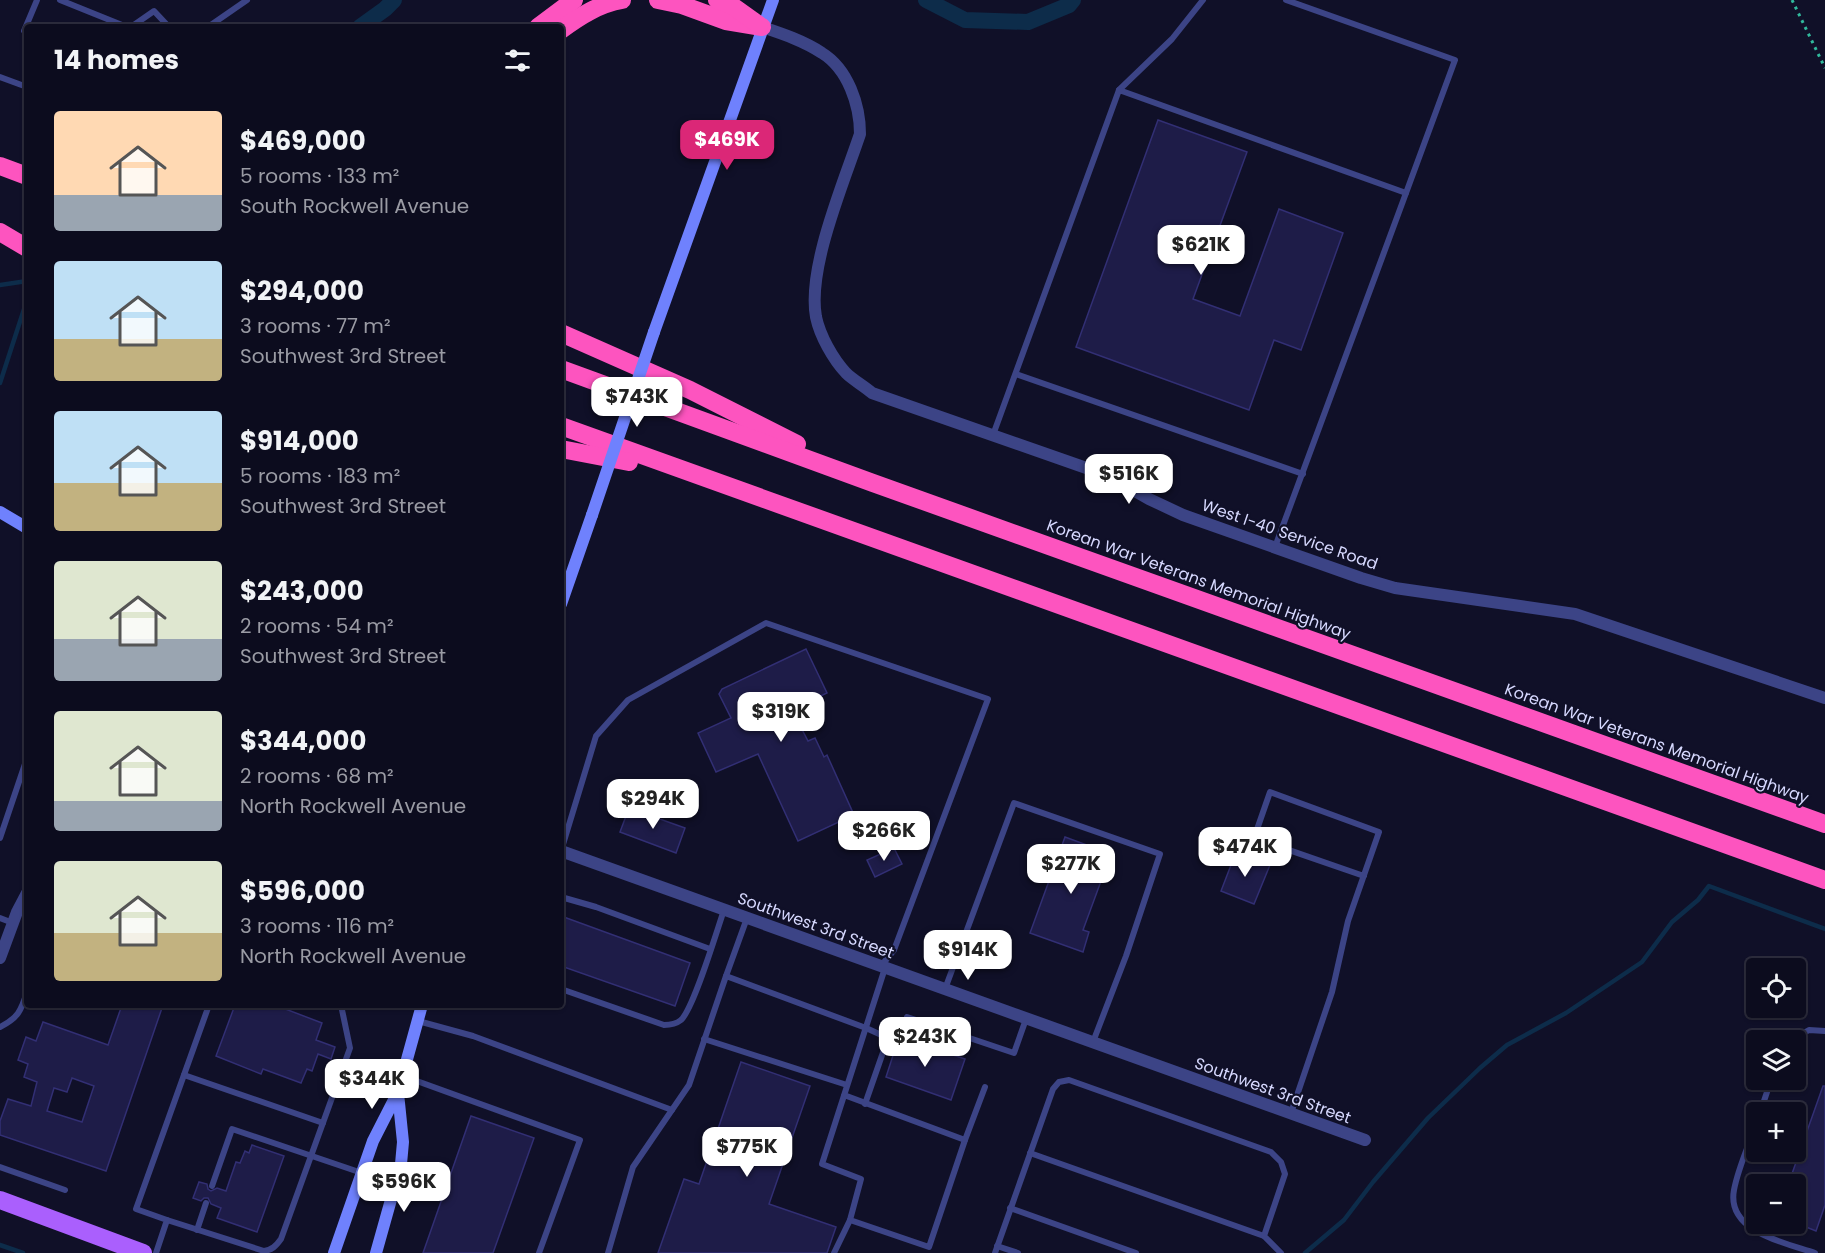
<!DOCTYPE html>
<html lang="en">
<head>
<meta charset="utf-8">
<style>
	:root { --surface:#0c0c1e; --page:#151527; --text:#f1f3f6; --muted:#9a9ba4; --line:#2c2c3c; --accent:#db2777 }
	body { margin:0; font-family:Poppins,sans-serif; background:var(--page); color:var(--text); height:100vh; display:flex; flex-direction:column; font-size:22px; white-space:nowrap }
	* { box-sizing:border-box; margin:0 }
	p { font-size:20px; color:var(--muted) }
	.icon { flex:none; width:33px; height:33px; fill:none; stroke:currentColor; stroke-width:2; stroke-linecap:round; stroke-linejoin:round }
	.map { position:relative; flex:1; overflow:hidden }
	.panel { position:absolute; left:24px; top:24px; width:540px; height:984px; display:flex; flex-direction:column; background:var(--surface); border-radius:6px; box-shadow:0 2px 4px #0004,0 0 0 2px var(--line) }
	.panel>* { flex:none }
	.controls { position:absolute; left:1746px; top:958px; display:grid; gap:12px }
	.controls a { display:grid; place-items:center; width:60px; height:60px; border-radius:6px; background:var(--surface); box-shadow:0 2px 4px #0004,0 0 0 2px var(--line); font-size:30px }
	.price { position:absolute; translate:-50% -51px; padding:0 14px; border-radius:12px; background:#fff; color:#222; font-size:20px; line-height:39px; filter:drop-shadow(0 2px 3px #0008) }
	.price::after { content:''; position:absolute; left:50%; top:36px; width:18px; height:14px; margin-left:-9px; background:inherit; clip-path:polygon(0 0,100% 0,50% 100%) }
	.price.on { background:var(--accent); color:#fff }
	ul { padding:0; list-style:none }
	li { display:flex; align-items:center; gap:18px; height:150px; padding:0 30px }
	li span { display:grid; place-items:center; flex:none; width:168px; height:120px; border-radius:6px; color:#555 }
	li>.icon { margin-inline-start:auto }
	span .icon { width:72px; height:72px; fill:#fffc; stroke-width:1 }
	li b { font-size:26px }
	h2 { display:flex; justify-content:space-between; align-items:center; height:72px; padding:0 30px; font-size:26px }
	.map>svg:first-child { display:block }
</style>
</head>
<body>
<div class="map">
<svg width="1825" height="1253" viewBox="0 0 1825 1253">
	<rect width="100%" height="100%" fill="#101028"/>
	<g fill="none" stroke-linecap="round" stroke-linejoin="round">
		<g stroke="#0d2c4a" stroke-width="4.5">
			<path d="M0,285l27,-4"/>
			<path d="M0,383l27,-83"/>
			<path d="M0,1245l23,8"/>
			<path d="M1305,1253l39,-33 29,-38 55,-64 52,-50 27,-23 59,-32 76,-51 30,-40 26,-22 11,-14 116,43"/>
		</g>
		<g stroke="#0d2c4a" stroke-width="16">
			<path d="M926,0l39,20 63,2 41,-17 4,-5"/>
			<path d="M360,27l25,-18 9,-9"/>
		</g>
	</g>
	<g fill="#1e1c48" stroke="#322f74" stroke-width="1.5" fill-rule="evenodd">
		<path d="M1158,120l89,32 -54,147 47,17 39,-107 64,24 -42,117 -27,-10 -25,70 -173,-63z"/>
		<path d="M806,649l21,44 -35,17 16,31 7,-3 9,19 3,-2 27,60 -56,26 -40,-87 -42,18 -18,-39 33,-15 -12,-24 3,-5z"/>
		<path d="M629,808l56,20 -9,25 -56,-21z"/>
		<path d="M1065,837l46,17 -28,76 6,2 -6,20 -53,-19z"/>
		<path d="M894,848l8,16 -27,13 -8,-17z"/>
		<path d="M1236,852l34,13 -16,39 -33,-13z"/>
		<path d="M561,916l129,47 -15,43 -114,-40z"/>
		<path d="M122,1005h41l-57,166 -106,-36v-14l8,-22 23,7 6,-24 -13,-5 4,-13 -10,-4 8,-23 10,4 7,-19 65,23zM72,1078l22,8 -12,36 -35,-11 7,-23 13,4z"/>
		<path d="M235,1005h40l47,18 -6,17 19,7 -4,12 -13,-5 -6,17 -5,-2 -6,14 -38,-14 -2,5 -45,-18z"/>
		<path d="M899,1037l66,22 -14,41 -65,-23z"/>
		<path d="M741,1062l69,24 -41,118 67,23 -9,26h-169l26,-74 15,5z"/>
		<path d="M1823,1086h2v119l-9,26 -20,-8v-38h-8z"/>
		<path d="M471,1116l63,22 -41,115h-70z"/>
		<path d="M252,1145l32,11 -27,76 -40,-14 4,-10 -10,-4 -3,-6h-4l-3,3 -8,-3 6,-16 8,2 1,5 3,2 6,-3 9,3 10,-29 4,1 5,-12 4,2z"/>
	</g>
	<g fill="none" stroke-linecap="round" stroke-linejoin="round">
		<path stroke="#31b99c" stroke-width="3" stroke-dasharray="3 4.5" stroke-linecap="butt" d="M1792,0l33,68"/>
		<g stroke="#3c4486" stroke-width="6">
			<path d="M60,0l67,27"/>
			<path d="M1286,0l169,60 -49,133"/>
			<path d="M131,27l23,-16 15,16"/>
			<path d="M208,27l39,-27"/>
			<path d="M27,34l-3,-3 13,-31"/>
			<path d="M0,77l27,10"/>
			<path d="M1119,90l53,-51 31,-39"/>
			<path d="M1016,374l287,100"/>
			<path d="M993,435l126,-345 287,103 -131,354"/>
			<path d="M0,838l27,-80"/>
			<path d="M561,851l35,-115 32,-36 138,-77 222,76 -94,251 -13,16"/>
			<path d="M561,897l35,10 114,42"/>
			<path d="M0,918l13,5"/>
			<path d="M726,976l21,-58"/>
			<path d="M561,989l103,36c6,0 12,-1 17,-5 13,-12 36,-90 43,-110"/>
			<path d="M945,989l69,-186 146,51 -34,102 -33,86"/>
			<path d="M907,1017l107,36 12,-34"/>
			<path d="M418,1021l55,15 199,74"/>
			<path d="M0,1027c18,-9 21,-16 27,-35"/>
			<path d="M704,1039l143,46"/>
			<path d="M1790,1041l19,-11 16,1"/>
			<path d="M184,1075l139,48"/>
			<path d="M403,1076l177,64 -41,113"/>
			<path d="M844,1095l121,45 -36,107 -79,-27 11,-41 -39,-15 63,-196"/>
			<path d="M1291,1113l41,-121 16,-71 31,-89 -109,-40 -16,46 110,38"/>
			<path d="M1760,1113l11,-33"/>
			<path d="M1756,1124c-7,21 -18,44 -22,66 -8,42 52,53 81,63"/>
			<path d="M965,1140l20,-53"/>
			<path d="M1030,1153l234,83"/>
			<path d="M0,1167l65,23"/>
			<path d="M212,1186l20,-57 130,44"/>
			<path d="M1010,1208l126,45"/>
			<path d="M167,1220l97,31c8,-1 12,-5 17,-12l69,-191 -9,-43"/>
			<path d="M197,1230l9,-27"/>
			<path d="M997,1246l21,7"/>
			<path d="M156,1253l11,-33 -31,-11 73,-204"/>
			<path d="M608,1253l25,-86 56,-82 37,-109 140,52 22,10 -23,66"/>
			<path d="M834,1253l16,-33"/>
			<path d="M995,1253l58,-164 6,-7 10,-2 202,72 10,10 4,12 -21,62 17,17"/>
		</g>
		<g stroke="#3c4486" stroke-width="12">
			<path d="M762,27c21,7 42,14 60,26 26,16 38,52 38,81 -16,48 -53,134 -44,183 4,19 17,42 30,56 7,7 18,13 26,20l220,77 22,9 35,20 34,16 178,63 34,10 180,26 250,84"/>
			<path d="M561,851l804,289"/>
			<path d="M0,958l17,-46 10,-19"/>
		</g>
		<g stroke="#6f81fd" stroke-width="12">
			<path d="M654,332l119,-332"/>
			<path d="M0,512l27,16"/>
			<path d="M561,604l31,-89"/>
			<path d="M334,1253l39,-112 25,-49 24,-87"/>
			<path d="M376,1253l25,-89 2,-22 -5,-49"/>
		</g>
		<path stroke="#aa5ffd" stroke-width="18" d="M0,1200l143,53"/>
		<g stroke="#fd54bf" stroke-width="18">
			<path d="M658,0l24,5 44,16 36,6"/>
			<path d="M717,0l14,5 28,20"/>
			<path d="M538,27l36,-27"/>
			<path d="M561,30c19,-14 38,-26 61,-30"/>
			<path d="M0,166l27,10"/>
			<path d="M0,232l27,16"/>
			<path d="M561,333l129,57 107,54"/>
			<path d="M561,369l312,114 952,341"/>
			<path d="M561,426l1264,454"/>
			<path d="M561,449l68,13"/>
		</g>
		<path stroke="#6f81fd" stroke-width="12" d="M592,515l62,-183"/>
	</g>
	<g text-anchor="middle" stroke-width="4.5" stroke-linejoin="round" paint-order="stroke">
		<g font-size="16" fill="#d7d9ff" stroke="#101028">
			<text transform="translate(1290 534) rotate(19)" y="6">West I-40 Service Road</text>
			<text transform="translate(1199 579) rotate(20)" y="6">Korean War Veterans Memorial Highway</text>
			<text transform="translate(1657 743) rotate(20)" y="6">Korean War Veterans Memorial Highway</text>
			<text transform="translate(816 925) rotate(20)" y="6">Southwest 3rd Street</text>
			<text transform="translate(1273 1090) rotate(20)" y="6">Southwest 3rd Street</text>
		</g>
	</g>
</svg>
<div class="controls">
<a><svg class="icon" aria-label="locate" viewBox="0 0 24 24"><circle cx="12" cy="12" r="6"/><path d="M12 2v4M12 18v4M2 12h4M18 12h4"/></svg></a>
<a><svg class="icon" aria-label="layers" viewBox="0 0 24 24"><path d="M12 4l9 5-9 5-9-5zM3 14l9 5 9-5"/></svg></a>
<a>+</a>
<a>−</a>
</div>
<b class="price on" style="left:727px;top:171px">$469K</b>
<b class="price" style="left:1201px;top:276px">$621K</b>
<b class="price" style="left:637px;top:428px">$743K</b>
<b class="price" style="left:1129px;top:505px">$516K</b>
<b class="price" style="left:781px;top:743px">$319K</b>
<b class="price" style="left:653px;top:830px">$294K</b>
<b class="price" style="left:884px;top:862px">$266K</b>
<b class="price" style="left:1245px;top:878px">$474K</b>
<b class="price" style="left:1071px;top:895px">$277K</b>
<b class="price" style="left:968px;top:981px">$914K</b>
<b class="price" style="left:925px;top:1068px">$243K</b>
<b class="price" style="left:372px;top:1110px">$344K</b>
<b class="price" style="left:747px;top:1178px">$775K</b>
<b class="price" style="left:404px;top:1213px">$596K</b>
<section class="panel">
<h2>14 homes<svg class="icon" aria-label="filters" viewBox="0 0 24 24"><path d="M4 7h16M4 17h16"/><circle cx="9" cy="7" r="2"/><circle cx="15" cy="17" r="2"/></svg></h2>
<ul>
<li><span style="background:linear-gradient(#ffd9b3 70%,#9aa5b1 0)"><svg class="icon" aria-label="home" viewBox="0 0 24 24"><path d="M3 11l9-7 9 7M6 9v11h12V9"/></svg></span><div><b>$469,000</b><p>5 rooms · 133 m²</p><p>South Rockwell Avenue</p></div></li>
<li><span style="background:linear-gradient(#bfe0f5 65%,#c2b280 0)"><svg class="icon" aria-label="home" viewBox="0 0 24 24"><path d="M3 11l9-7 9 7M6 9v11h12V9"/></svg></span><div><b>$294,000</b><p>3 rooms · 77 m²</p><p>Southwest 3rd Street</p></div></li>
<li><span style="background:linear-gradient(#bfe0f5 60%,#c2b280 0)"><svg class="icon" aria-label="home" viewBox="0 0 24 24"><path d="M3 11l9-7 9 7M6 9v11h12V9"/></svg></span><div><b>$914,000</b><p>5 rooms · 183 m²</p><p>Southwest 3rd Street</p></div></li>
<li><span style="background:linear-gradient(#dfe7d0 65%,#9aa5b1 0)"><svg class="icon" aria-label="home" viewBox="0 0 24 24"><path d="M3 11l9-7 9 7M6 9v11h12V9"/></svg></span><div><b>$243,000</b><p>2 rooms · 54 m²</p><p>Southwest 3rd Street</p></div></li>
<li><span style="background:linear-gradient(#dfe7d0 75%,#9aa5b1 0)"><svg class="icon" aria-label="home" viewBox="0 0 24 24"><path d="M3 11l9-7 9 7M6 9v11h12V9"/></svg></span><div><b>$344,000</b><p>2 rooms · 68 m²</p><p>North Rockwell Avenue</p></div></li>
<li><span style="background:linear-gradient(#dfe7d0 60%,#c2b280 0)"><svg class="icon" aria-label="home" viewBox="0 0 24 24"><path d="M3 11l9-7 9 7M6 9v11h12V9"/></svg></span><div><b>$596,000</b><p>3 rooms · 116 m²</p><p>North Rockwell Avenue</p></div></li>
</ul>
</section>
</div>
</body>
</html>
